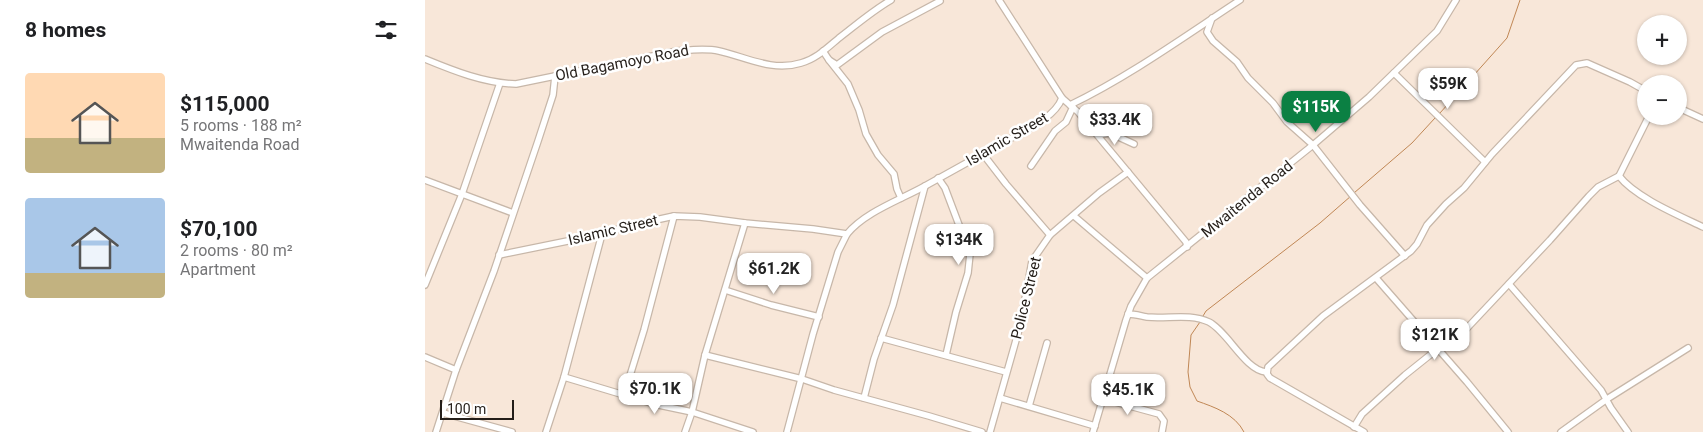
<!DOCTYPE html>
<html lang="en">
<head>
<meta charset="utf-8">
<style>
	:root { --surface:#fff; --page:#f2f2f2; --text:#202124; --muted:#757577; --accent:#0b8043 }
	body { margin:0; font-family:Roboto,sans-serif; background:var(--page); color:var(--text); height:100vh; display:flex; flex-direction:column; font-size:19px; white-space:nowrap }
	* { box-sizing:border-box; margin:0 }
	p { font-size:16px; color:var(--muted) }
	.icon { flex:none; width:28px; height:28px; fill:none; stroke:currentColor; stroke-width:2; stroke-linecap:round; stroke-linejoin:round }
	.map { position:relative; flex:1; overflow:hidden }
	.drawer { display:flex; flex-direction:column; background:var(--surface); width:425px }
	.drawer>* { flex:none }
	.buttons { position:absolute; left:1212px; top:15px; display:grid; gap:10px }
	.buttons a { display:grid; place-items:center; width:50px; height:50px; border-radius:50%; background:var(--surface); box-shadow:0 1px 4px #0004; font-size:25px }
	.scale { position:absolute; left:15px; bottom:12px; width:74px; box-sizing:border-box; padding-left:5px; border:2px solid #241e19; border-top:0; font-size:14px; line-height:18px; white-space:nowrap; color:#241e19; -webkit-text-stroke:4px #fff; paint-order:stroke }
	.price { position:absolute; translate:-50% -42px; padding:0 11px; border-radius:10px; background:#fff; color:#222; font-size:16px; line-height:32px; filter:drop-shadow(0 1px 2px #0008) }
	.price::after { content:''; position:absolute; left:50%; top:30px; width:15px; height:11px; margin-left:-8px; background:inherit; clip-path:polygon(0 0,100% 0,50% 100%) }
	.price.on { background:var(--accent); color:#fff }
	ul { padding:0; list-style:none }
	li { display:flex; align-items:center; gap:15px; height:125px; padding:0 25px }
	li span { display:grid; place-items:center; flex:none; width:140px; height:100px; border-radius:5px; color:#555 }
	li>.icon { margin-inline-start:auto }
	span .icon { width:60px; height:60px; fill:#fffc; stroke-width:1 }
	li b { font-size:21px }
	h2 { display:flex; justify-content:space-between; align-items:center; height:60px; padding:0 25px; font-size:21px }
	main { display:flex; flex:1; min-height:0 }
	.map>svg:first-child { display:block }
</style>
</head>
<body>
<main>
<section class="drawer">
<h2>8 homes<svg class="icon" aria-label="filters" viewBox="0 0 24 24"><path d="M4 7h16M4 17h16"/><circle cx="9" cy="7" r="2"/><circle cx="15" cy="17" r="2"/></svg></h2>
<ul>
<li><span style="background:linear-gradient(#ffd9b3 65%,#c2b280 0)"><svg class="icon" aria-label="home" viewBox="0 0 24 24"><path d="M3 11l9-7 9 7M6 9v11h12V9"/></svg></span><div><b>$115,000</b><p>5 rooms · 188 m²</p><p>Mwaitenda Road</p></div></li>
<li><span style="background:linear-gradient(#a9c7e8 75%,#c2b280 0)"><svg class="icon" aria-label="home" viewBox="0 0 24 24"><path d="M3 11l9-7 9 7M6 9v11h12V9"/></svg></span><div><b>$70,100</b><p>2 rooms · 80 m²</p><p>Apartment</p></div></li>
</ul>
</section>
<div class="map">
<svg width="1278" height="432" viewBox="0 0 1278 432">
	<rect width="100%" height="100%" fill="#f8e7d9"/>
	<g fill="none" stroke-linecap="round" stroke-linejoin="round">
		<g stroke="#c08755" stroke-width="1">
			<path d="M1015,113l67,-75 13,-38"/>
			<path d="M929,193l58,-50 23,-25"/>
			<path d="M778,316l3,-5 114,-88 31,-27"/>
			<path d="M775,322l-9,13 -3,37 2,15 7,14c17,6 38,13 47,31"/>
		</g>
		<g stroke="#c7b7a9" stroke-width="8">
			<g id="minor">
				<path d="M787,18l-5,14 6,9 24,21 11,16 25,25 14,19 26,23 47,60 45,51"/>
				<path d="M398,51l6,9 8,5 45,-33 58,-31"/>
				<path d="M0,59c29,12 59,24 91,25l161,-33c14,-1 28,-3 42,0 27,6 53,21 82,12 15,-4 26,-15 38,-25 17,-13 33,-27 52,-38"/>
				<path d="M404,60l19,24 11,26 7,24 12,21 16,19 3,15 4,9"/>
				<path d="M969,73l91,89"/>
				<path d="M637,98l16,14 108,130 1,5"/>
				<path d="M645,105c60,-29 115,-69 170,-105"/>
				<path d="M1254,108l24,11"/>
				<path d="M673,135l12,-2 24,11"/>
				<path d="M558,154l23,30 44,51"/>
				<path d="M606,166l24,-35 11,-9 7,-15"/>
				<path d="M1194,176c16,21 59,39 84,51"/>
				<path d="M513,178l7,10 25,66 -2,19 -12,39 -10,43"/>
				<path d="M0,180l88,33"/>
				<path d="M649,216l73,62"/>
				<path d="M74,255l103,-21 26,-8 46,-10 26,1 45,6 68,6 34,5c18,-22 53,-34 78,-48 27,-15 54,-30 81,-45 18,-10 49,-23 56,-43l-63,-98"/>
				<path d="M951,278l91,104 41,50"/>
				<path d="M1084,284l92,106 10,18 17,24"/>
				<path d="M0,285l37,-91 38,-111"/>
				<path d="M300,290l46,15 48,12"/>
				<path d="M703,314c7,0 13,2 19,3 21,2 43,-4 62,5 19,10 36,48 57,50"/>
				<path d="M456,338l125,34"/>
				<path d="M280,355l97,24 32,11 95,26 53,16"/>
				<path d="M0,357l31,13"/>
				<path d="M139,377l90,27 38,8 61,20"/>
				<path d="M199,395l20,-65 30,-114"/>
				<path d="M439,398l10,-39 19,-54 32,-119"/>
				<path d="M575,398l95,28"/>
				<path d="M679,399l55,15 5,7 -2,11"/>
				<path d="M604,406l18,-63"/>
				<path d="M18,413l69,19"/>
				<path d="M929,427l8,-13 43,-39 25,-20 24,-13 96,-102 39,-44 9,-9 21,-11 30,-60"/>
				<path d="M11,432l20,-62 38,-99 44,-130 15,-46 2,-19"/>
				<path d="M121,432l18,-55 38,-143"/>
				<path d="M260,432l7,-20 13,-57 40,-132"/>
				<path d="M362,432l26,-98 25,-82 9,-18"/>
				<path d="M565,432l30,-106 12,-65 18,-26 49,-42 29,-21"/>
				<path d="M668,432l33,-112 5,-14 16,-28 166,-133 56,-48 68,-66 19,-31"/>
				<path d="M939,432l-94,-54 -3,-4 1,-7 55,-51 88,-65 6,-7 10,-19 19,-21 18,-16 28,-34 84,-89 11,-2 43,19 16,9"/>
				<path d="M1136,432l46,-33 81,-51"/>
			</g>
		</g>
		<use href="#minor" stroke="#fff" stroke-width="5.5"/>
	</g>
	<g text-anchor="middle" stroke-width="5" stroke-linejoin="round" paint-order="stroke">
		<g font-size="15" fill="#241e19" stroke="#fff">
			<text transform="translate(197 63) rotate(-11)" y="5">Old Bagamoyo Road</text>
			<text transform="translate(582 139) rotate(-30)" y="5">Islamic Street</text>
			<text transform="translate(822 199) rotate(-39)" y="5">Mwaitenda Road</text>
			<text transform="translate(188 230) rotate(-13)" y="5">Islamic Street</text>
			<text transform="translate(601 298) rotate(-76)" y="5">Police Street</text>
		</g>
	</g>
</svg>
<div class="buttons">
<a>+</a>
<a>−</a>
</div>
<div class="scale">100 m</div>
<b class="price" style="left:1023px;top:110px">$59K</b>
<b class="price on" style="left:891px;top:133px">$115K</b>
<b class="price" style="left:690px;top:146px">$33.4K</b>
<b class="price" style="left:534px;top:266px">$134K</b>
<b class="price" style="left:349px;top:295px">$61.2K</b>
<b class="price" style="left:1010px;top:361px">$121K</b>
<b class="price" style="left:230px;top:415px">$70.1K</b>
<b class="price" style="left:703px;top:416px">$45.1K</b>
</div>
</main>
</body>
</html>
